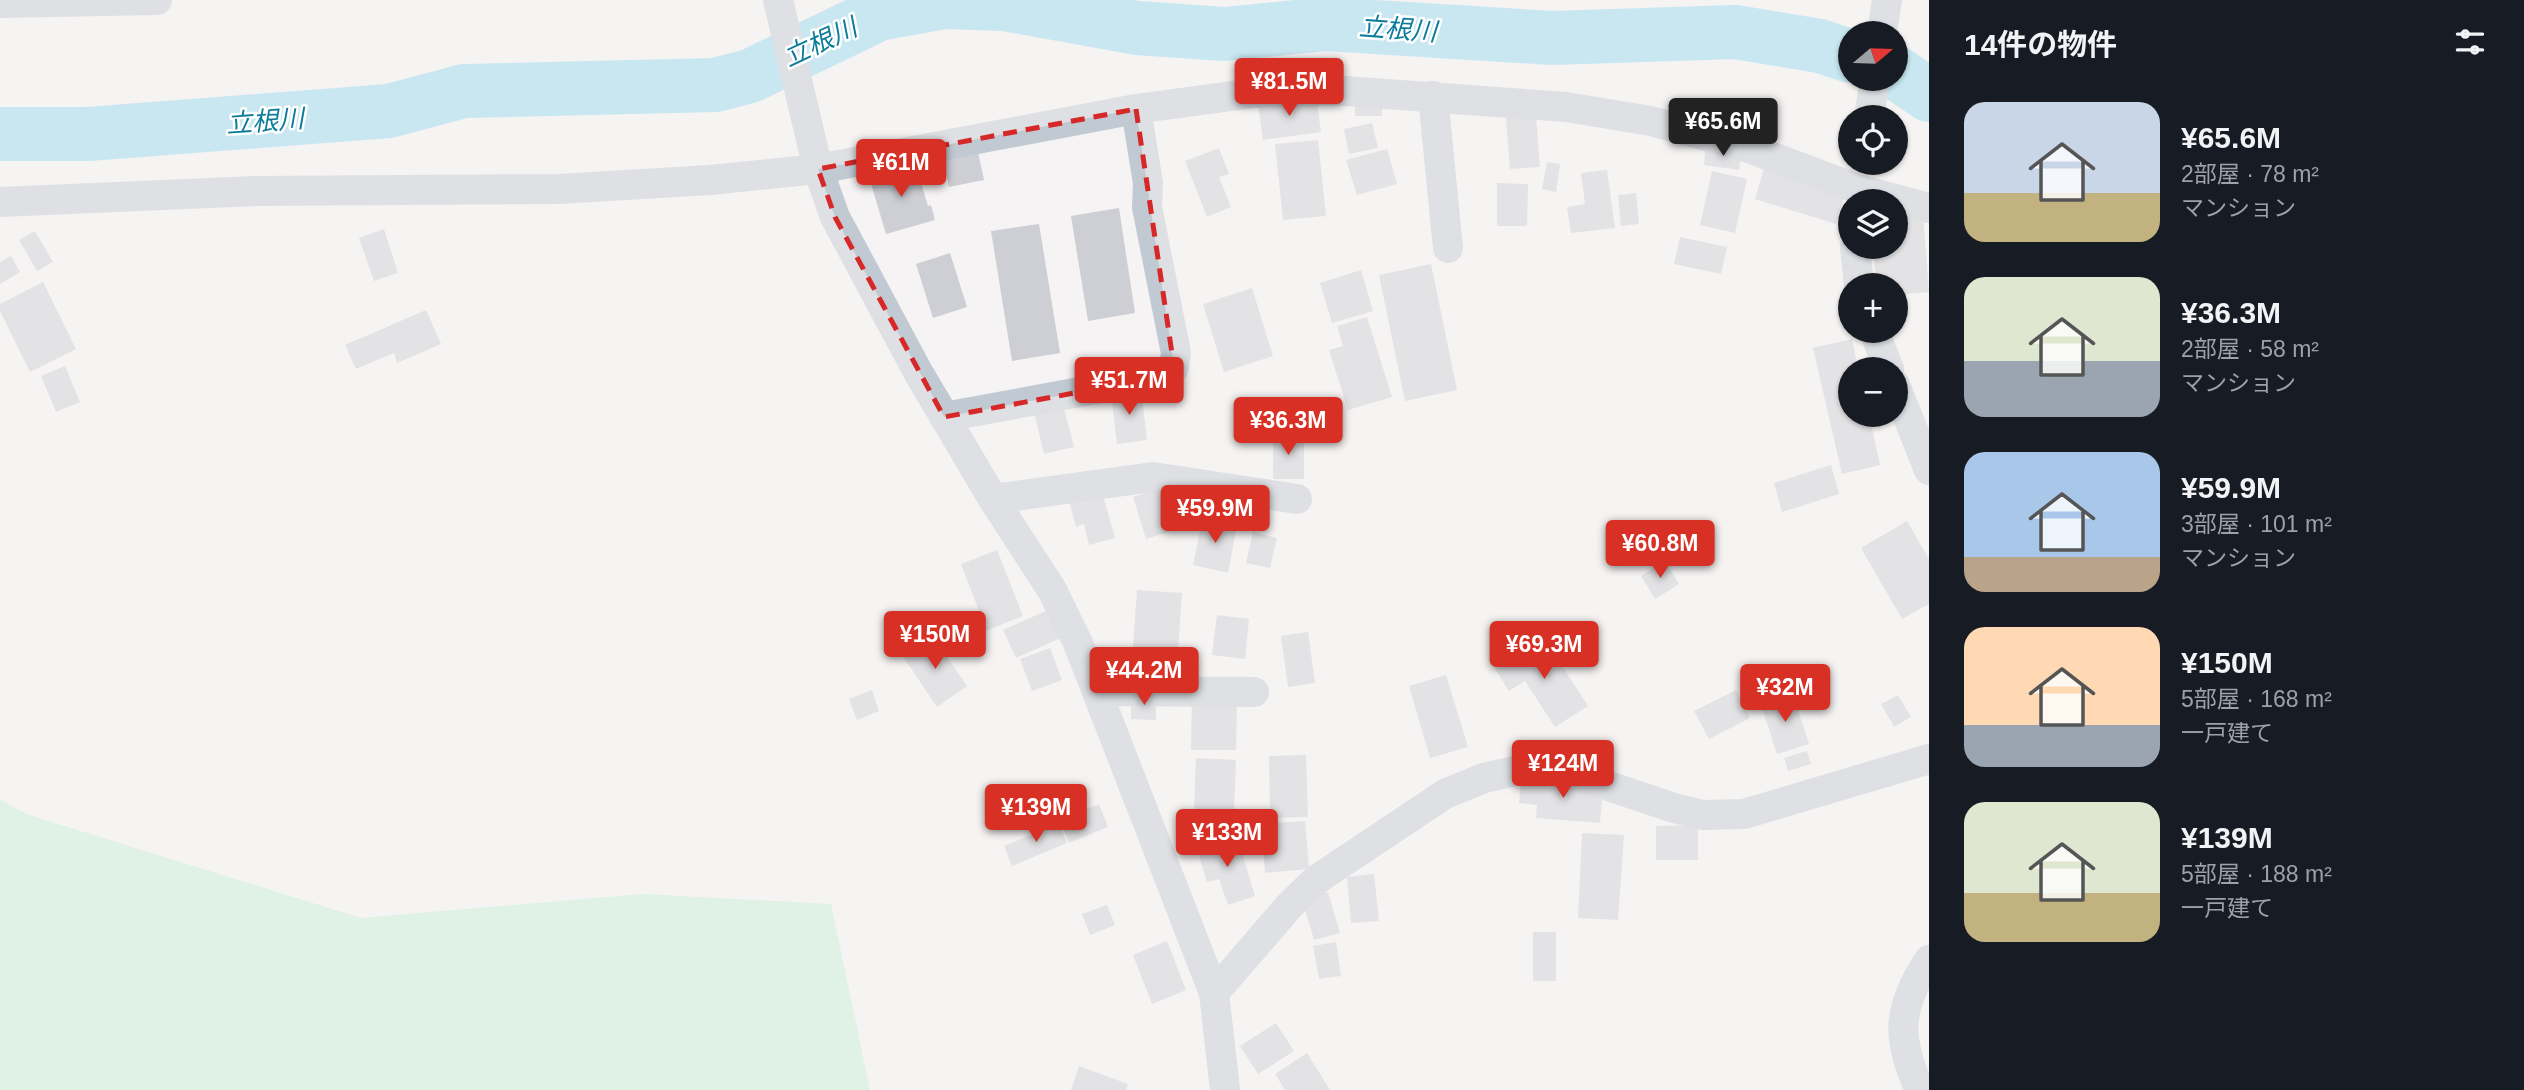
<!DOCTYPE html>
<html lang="ja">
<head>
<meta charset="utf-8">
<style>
	:root { --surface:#171b24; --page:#242831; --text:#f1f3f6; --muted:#9ea1a6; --accent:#d93025 }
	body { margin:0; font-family:Helvetica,"Noto Sans JP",sans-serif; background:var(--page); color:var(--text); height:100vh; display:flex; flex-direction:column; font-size:26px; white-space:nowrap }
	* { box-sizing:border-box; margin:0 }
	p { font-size:23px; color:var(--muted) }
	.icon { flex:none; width:38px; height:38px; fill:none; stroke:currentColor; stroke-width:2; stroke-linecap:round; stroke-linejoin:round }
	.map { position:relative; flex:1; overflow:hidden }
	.sheet { display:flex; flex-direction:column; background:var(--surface); width:595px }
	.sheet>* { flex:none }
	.needle { width:46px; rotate:71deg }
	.controls { position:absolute; left:1838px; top:21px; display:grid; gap:14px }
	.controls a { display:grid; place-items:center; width:70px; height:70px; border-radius:50%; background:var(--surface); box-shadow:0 2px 5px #0004; font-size:35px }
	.price { position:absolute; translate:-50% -60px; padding:0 16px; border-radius:7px; background:var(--accent); color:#fff; font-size:23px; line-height:46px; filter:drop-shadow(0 2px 4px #0008) }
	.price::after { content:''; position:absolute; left:50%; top:42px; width:21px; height:16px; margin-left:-10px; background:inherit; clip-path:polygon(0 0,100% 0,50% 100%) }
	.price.on { background:#222; color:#fff }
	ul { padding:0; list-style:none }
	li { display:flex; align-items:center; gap:21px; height:175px; padding:0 35px }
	li span { display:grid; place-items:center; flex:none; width:196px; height:140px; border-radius:21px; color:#555 }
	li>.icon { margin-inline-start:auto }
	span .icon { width:84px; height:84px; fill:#fffc; stroke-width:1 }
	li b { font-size:30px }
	h2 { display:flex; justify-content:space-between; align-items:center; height:84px; padding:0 35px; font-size:30px }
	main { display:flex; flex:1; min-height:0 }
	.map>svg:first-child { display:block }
</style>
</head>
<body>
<main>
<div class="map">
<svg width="1929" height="1090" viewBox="0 0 1929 1090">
	<rect width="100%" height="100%" fill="#f5f3f3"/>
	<path fill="#c3f1d5" d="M0,799l26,15 335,104 282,-24 188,10 39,186h-870z"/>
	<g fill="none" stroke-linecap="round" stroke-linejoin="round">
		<g stroke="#90daee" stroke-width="54">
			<path d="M1895,72l34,23"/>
			<path d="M0,134h88l301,-23 75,-20 251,-6 35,-9 129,-62 65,-12 60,2 133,24 87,6 103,-10 225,14 183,-6 85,14 30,10"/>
		</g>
	</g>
	<g fill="#cdcfd5">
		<path d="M1316,95l5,37 -58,8 -5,-37z"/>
		<rect x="1355" y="97" width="27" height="19"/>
		<path d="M1536,116l4,51 -30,2 -4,-51z"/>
		<path d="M1372,123l6,25 -29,6 -5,-25z"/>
		<path d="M1318,140l8,76 -43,4 -8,-76z"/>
		<path d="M1706,146l36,5 -3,19 -35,-5z"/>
		<path d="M977,148l7,32 -35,7 -7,-31z"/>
		<path d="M1219,148l10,26 -10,3 12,30 -24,10 -22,-56z"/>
		<path d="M1387,149l10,35 -40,11 -11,-35z"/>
		<path d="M1766,161l81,25 -11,38 -81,-25z"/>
		<path d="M1547,162l13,2 -4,28 -14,-3z"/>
		<path d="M915,163l13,43 3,-1 4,15 -49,14 -17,-57z"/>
		<path d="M1607,170l8,58 -44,5 -4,-26 18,-3 -4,-31z"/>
		<path d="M1712,171l35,8 -12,54 -35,-8z"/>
		<path d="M1497,183l31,1 -1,42h-30z"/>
		<path d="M1636,193l3,31 -18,2 -3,-31z"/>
		<path d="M1119,208l16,105 -47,8 -17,-105z"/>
		<path d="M1923,213l6,79 -34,3v-10h-19l-3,-38h22v-32z"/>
		<path d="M1039,224l21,129 -48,8 -21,-130z"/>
		<path d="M384,229l14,44 -24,8 -15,-43z"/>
		<path d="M35,231l18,31 -16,9 -18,-31z"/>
		<path d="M1680,237l47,10 -6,27 -47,-10z"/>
		<path d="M950,253l17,54 -34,11 -17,-54z"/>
		<path d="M11,256l9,16 -20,12v-22z"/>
		<path d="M1431,264l26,126 -52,11 -26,-126z"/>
		<path d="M1361,270l12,41 -41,12 -12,-40z"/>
		<path d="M43,282l33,67 -46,23 -30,-61v-7z"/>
		<path d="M1252,288l21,68 -49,16 -21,-68z"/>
		<path d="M426,310l15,34 -44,19 -3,-10 -38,16 -11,-24z"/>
		<path d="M1367,317l25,80 -44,13 -19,-60 14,-4 -6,-20z"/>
		<path d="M1852,339l6,30h-8v46h19l11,50 -38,9 -29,-126z"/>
		<path d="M65,366l15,36 -24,10 -15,-36z"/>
		<path d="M1141,390l6,50 -30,4 -6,-50z"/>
		<path d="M1063,405l11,42 -30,7 -10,-42z"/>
		<path d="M1273,435l31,1v43h-31z"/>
		<path d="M1831,465l8,29 -57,18 -8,-29z"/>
		<path d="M1162,488l13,42 -29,9 -13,-42z"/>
		<path d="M1102,492l13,46 -26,7 -5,-21 -8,3 -7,-26z"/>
		<path d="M1203,517l34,8 -9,48 -35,-8z"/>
		<path d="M1907,521l22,38v45l-27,15 -41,-71z"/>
		<path d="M1253,532l24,6 -7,30 -24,-5z"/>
		<path d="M997,550l26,66 -48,19 -7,-20 11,-4 -18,-47z"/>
		<path d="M1665,561l14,23 -24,15 -14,-23z"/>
		<path d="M1137,590l45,3 -4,57 -45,-3z"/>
		<path d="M1050,609l13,28 -47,21 -13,-28z"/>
		<path d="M1217,615l32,4 -4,40 -33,-4z"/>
		<path d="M1308,632l7,51 -27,4 -7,-51z"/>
		<path d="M932,635l35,51 -30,21 -35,-52z"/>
		<path d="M1544,638l44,68 -33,21 -30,-46 -16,10 -14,-22z"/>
		<path d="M1050,648l12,32 -30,11 -12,-32z"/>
		<path d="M1446,675l22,72 -38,11 -21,-72z"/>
		<path d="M872,690l7,21 -22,9 -8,-21z"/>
		<path d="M1736,690l14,28 -41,21 -15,-28z"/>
		<path d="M1131,695h25v25l-25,-1z"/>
		<path d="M1192,695l45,1 -1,54h-45z"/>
		<path d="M1793,695l16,49 -32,10 -16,-49z"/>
		<path d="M1898,695l13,22 -17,10 -13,-23z"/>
		<path d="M1807,751l4,13 -23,7 -4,-13z"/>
		<path d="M1306,755l2,62 -38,1 -1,-62z"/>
		<path d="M1196,758l40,2 -2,52 -40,-2z"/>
		<path d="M1521,778l82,7 -3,38 -64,-5 1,-13 -18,-2z"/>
		<path d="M1099,804l9,23 -39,16 -9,-24z"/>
		<path d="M1305,821l4,48 -44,4 -4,-49z"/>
		<path d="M1059,823l8,20 -55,23 -8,-20z"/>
		<path d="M1698,825v35h-42v-34z"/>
		<path d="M1582,833l42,2 -6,85 -40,-2z"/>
		<path d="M1237,837l18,59 -27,9 -9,-26 -12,3 -10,-33z"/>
		<path d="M1374,874l5,47 -28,2 -4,-46z"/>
		<path d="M1328,892l12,41 -26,7 -12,-41z"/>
		<path d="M1107,905l8,20 -25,10 -8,-21z"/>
		<rect x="1533" y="932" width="23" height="49"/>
		<path d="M1167,941l19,49 -34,14 -19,-49z"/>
		<path d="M1336,942l5,34 -22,3 -6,-33z"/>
		<path d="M1276,1023l18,28 -36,23 -18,-28z"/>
		<path d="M1307,1053l23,37h-45l-10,-16z"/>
		<path d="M1079,1066l49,18 -2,6h-55z"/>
	</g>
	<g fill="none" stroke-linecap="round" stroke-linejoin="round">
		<g stroke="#c1cad2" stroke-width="30">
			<path d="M778,0l40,169 17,48 83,155 75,127 59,91 26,53 136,350 11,97"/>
			<path d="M0,3l157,-3"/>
			<path d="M1882,33l5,-33"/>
			<path d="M1433,96l15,152"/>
			<path d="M1869,117l6,-38"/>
			<path d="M0,202l256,-11 303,-2 151,-9 108,-11 318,-60 118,-16 77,-3 235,17 85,14 95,26 112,42 71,19"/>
			<path d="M1855,247l4,38"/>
			<path d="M1874,331l15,38"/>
			<path d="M1895,385l34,85"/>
			<path d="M944,417l223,-41 7,-9 2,-14 -29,-146 1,-24 -12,-74"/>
			<path d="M993,499l160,-22 144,22"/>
			<path d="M1098,691l156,1"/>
			<path d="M1214,993l77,-89 25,-24 129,-86 39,-16 44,-10 36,3 110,37 29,7 41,-1 185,-55"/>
			<path d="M1920,1090c-24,-52 -23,-82 9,-130"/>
		</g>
	</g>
	<path d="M0 0H1929V1090H0ZM1136,109l38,258 -7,9 -223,41 -109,-200 -17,-48z" fill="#f5f3f3" fill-opacity=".55" fill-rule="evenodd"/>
	<path fill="none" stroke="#d62828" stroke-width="5" stroke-dasharray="14 9" stroke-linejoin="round" d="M1136,109l38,258 -7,9 -223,41 -109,-200 -17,-48z"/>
	<g text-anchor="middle" stroke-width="5" stroke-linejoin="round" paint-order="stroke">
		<g font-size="26" font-style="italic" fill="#0c7c9b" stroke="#fff">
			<text transform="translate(1398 29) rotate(4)" y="9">立根川</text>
			<text transform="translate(820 42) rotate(-25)" y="9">立根川</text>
			<text transform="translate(265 121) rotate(-4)" y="9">立根川</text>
		</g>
	</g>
</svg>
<div class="controls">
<a><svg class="needle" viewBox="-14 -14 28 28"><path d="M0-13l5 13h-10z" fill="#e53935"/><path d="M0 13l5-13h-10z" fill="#9ea1a6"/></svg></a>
<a><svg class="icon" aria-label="locate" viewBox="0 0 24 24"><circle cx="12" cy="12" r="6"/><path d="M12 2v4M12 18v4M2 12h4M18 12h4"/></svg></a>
<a><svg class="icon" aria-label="layers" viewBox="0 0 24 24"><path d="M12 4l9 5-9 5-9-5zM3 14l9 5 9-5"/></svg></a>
<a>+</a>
<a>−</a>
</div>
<b class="price" style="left:1289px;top:118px">¥81.5M</b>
<b class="price on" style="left:1723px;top:158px">¥65.6M</b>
<b class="price" style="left:901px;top:199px">¥61M</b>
<b class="price" style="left:1129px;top:417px">¥51.7M</b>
<b class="price" style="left:1288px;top:457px">¥36.3M</b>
<b class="price" style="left:1215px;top:545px">¥59.9M</b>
<b class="price" style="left:1660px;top:580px">¥60.8M</b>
<b class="price" style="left:935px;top:671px">¥150M</b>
<b class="price" style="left:1544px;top:681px">¥69.3M</b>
<b class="price" style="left:1144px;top:707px">¥44.2M</b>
<b class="price" style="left:1785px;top:724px">¥32M</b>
<b class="price" style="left:1563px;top:800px">¥124M</b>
<b class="price" style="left:1036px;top:844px">¥139M</b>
<b class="price" style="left:1227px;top:869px">¥133M</b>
</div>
<section class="sheet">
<h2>14件の物件<svg class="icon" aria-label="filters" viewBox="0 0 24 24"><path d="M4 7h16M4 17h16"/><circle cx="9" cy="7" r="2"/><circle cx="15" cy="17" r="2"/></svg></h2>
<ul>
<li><span style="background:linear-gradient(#c9d6e8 65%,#c2b280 0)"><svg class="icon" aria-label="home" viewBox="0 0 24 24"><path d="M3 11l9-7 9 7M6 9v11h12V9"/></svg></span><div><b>¥65.6M</b><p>2部屋 · 78 m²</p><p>マンション</p></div></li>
<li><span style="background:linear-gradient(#dfe7d0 60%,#9aa5b1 0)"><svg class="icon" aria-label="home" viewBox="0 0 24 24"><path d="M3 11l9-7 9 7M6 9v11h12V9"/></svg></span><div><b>¥36.3M</b><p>2部屋 · 58 m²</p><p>マンション</p></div></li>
<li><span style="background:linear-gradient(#a9c7e8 75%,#b9a48a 0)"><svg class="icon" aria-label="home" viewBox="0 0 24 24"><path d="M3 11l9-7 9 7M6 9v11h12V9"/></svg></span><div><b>¥59.9M</b><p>3部屋 · 101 m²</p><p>マンション</p></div></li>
<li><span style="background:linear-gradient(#ffd9b3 70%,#9aa5b1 0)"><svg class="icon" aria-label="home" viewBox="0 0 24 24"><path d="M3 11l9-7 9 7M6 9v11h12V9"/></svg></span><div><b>¥150M</b><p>5部屋 · 168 m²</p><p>一戸建て</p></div></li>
<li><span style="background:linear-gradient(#dfe7d0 65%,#c2b280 0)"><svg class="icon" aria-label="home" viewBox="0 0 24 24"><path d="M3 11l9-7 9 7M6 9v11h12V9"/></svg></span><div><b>¥139M</b><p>5部屋 · 188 m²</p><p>一戸建て</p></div></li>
</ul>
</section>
</main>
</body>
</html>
